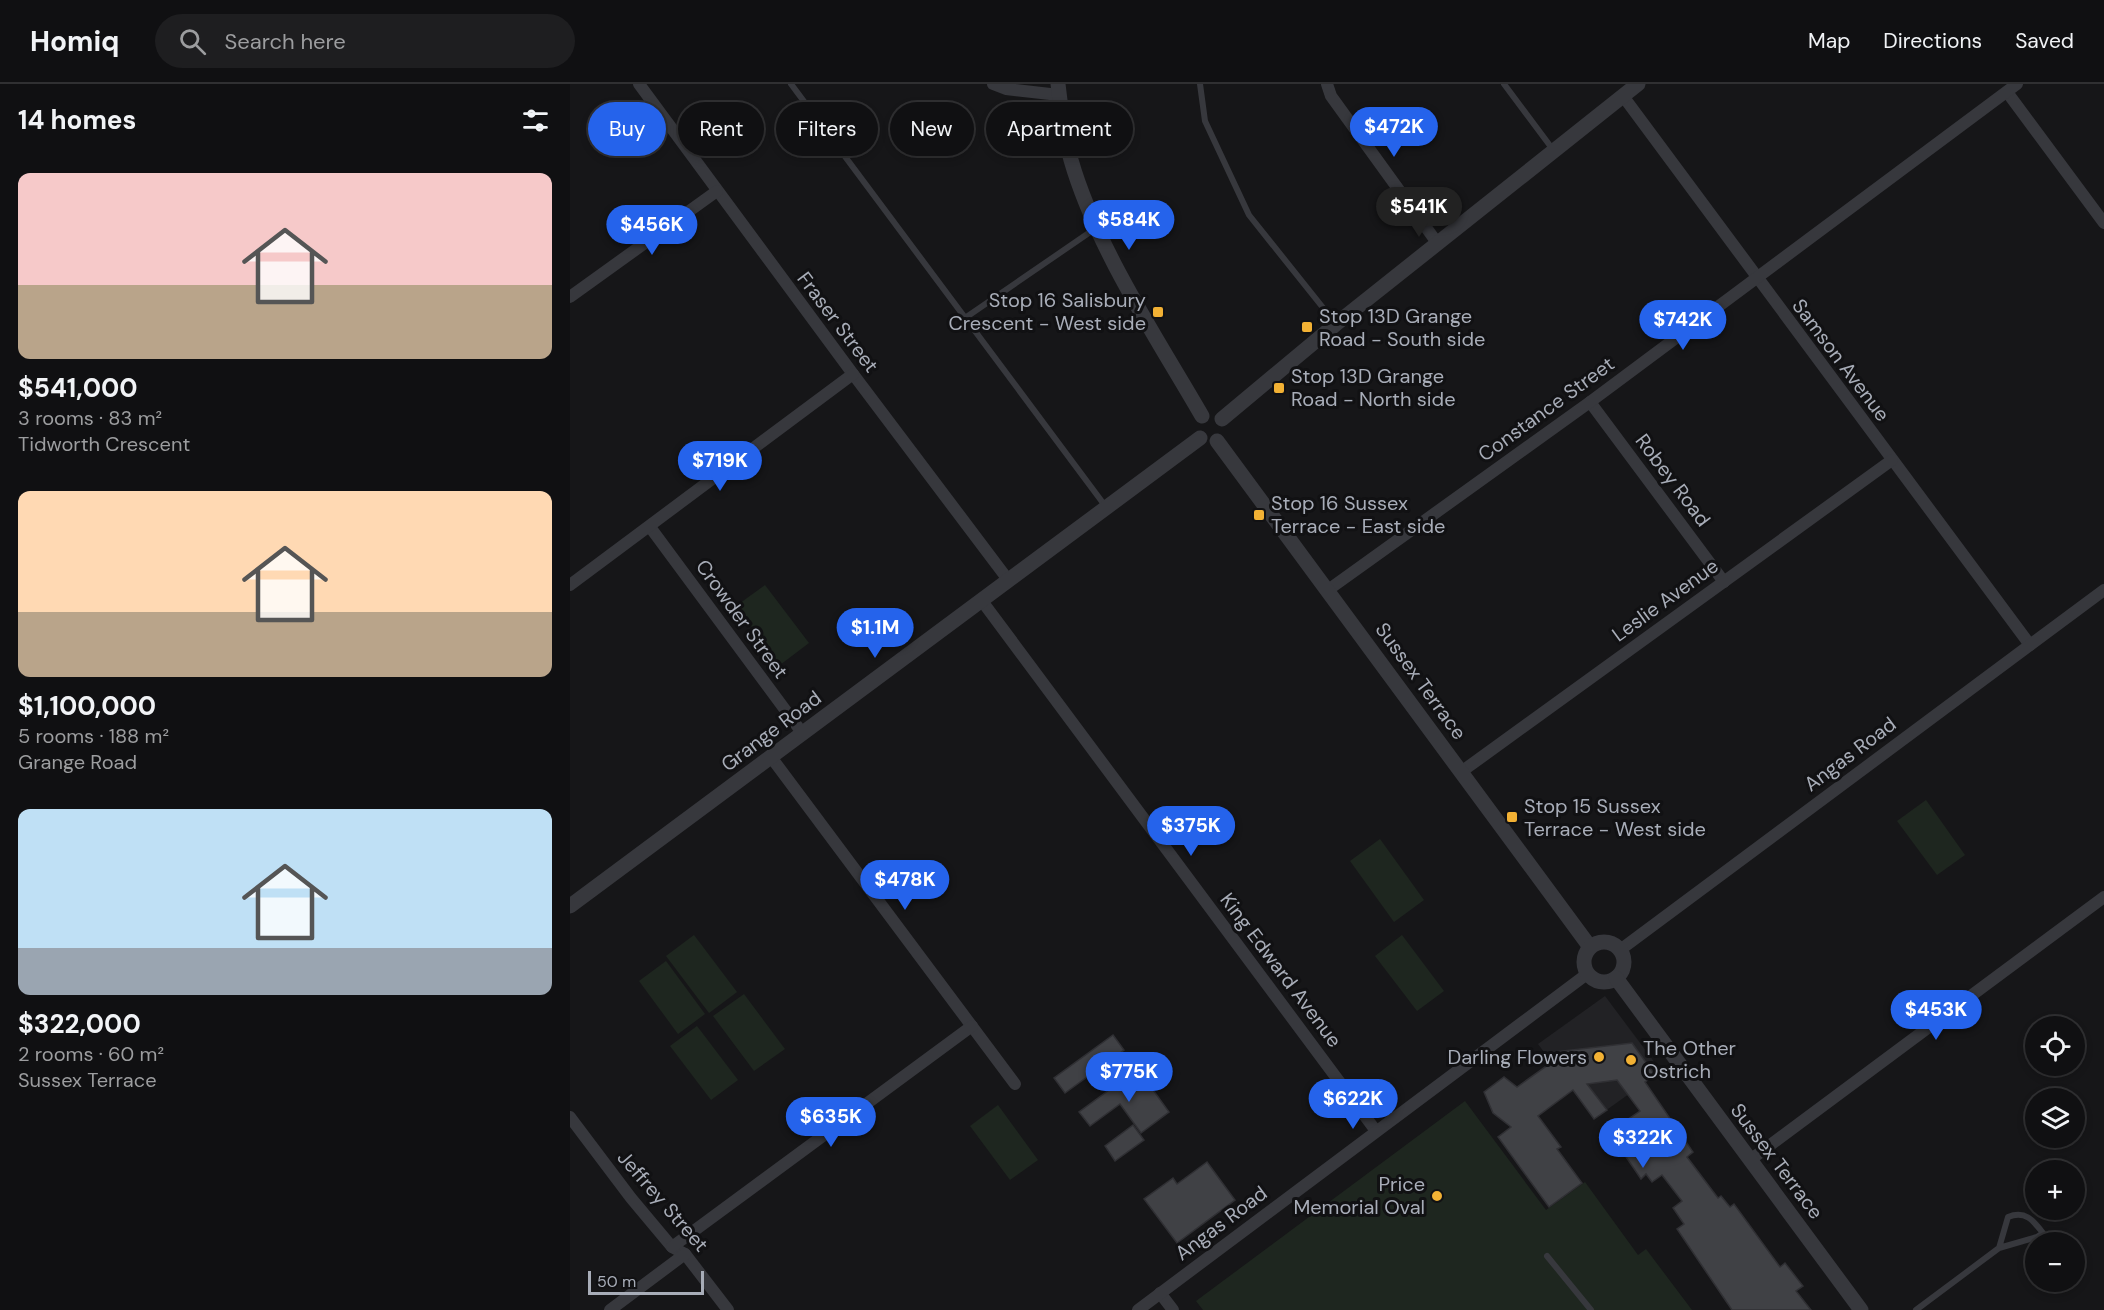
<!DOCTYPE html>
<html lang="en">
<head>
<meta charset="utf-8">
<style>
	:root { --surface:#101012; --page:#1e1e20; --text:#f1f3f6; --muted:#9c9d9f; --line:#303032; --accent:#2563eb }
	body { margin:0; font-family:"DM Sans",sans-serif; background:var(--page); color:var(--text); height:100vh; display:flex; flex-direction:column; font-size:22px; white-space:nowrap }
	* { box-sizing:border-box; margin:0 }
	p { font-size:20px; color:var(--muted) }
	.icon { flex:none; width:33px; height:33px; fill:none; stroke:currentColor; stroke-width:2; stroke-linecap:round; stroke-linejoin:round }
	.map { position:relative; flex:1; overflow:hidden }
	.details { display:flex; flex-direction:column; background:var(--surface); width:570px }
	.details>* { flex:none }
	.hud { position:absolute; left:18px; top:18px; width:570px; height:54px; display:flex; gap:12px }
	.tools { position:absolute; left:1455px; top:932px; display:grid; gap:12px }
	.tools a { display:grid; place-items:center; width:60px; height:60px; border-radius:50%; background:var(--surface); box-shadow:0 3px 9px #0003,0 0 0 2px var(--line); font-size:30px }
	.scale { position:absolute; left:18px; bottom:15px; width:116px; box-sizing:border-box; padding-left:6px; border:3px solid #a8adb8; border-top:0; font-size:16px; line-height:21px; white-space:nowrap; color:#a8adb8; -webkit-text-stroke:4px #111113; paint-order:stroke }
	.price { position:absolute; translate:-50% -51px; padding:0 14px; border-radius:21px; background:var(--accent); color:#fff; font-size:20px; line-height:39px; filter:drop-shadow(0 2px 3px #0008) }
	.price::after { content:''; position:absolute; left:50%; top:36px; width:18px; height:14px; margin-left:-9px; background:inherit; clip-path:polygon(0 0,100% 0,50% 100%) }
	.price.active { background:#222; color:#fff }
	ul { padding:0; list-style:none }
	li { display:grid; align-content:center; gap:12px; height:318px; padding:0 18px }
	li span { display:grid; place-items:center; height:186px; border-radius:12px; color:#555 }
	li>.icon { margin-inline-start:auto }
	span .icon { width:108px; height:108px; fill:#fffc; stroke-width:1 }
	li b { font-size:26px }
	h2 { display:flex; justify-content:space-between; align-items:center; height:72px; padding:0 18px; font-size:26px }
	.tag { padding:0 21px; border-radius:27px; background:var(--surface); box-shadow:0 3px 9px #0003,0 0 0 2px var(--line); font-size:21px; line-height:54px }
	.tag.active { background:var(--accent); color:#fff }
	header { display:flex; align-items:center; gap:36px; box-sizing:border-box; height:84px; padding:0 30px; background:var(--surface); border-bottom:2px solid var(--line) }
	header strong { font-size:28px }
	nav { display:flex; gap:33px; margin-inline-start:auto; font-size:21px }
	.search { width:420px; height:54px; background:var(--page); display:flex; align-items:center; gap:15px; box-sizing:border-box; padding:0 21px; border-radius:33px; color:var(--muted); font-size:22px }
	main { display:flex; flex:1; min-height:0 }
	.map>svg:first-child { display:block }
</style>
</head>
<body>
<header>
<strong>Homiq</strong>
<div class="search"><svg class="icon" aria-label="search" viewBox="0 0 24 24"><circle cx="10" cy="10" r="6"/><path d="M15 15l6 6"/></svg>Search here</div>
<nav><a>Map</a><a>Directions</a><a>Saved</a></nav>
</header>
<main>
<section class="details">
<h2>14 homes<svg class="icon" aria-label="filters" viewBox="0 0 24 24"><path d="M4 7h16M4 17h16"/><circle cx="9" cy="7" r="2"/><circle cx="15" cy="17" r="2"/></svg></h2>
<ul>
<li><span style="background:linear-gradient(#f6c9c9 60%,#b9a48a 0)"><svg class="icon" aria-label="home" viewBox="0 0 24 24"><path d="M3 11l9-7 9 7M6 9v11h12V9"/></svg></span><div><b>$541,000</b><p>3 rooms · 83 m²</p><p>Tidworth Crescent</p></div></li>
<li><span style="background:linear-gradient(#ffd9b3 65%,#b9a48a 0)"><svg class="icon" aria-label="home" viewBox="0 0 24 24"><path d="M3 11l9-7 9 7M6 9v11h12V9"/></svg></span><div><b>$1,100,000</b><p>5 rooms · 188 m²</p><p>Grange Road</p></div></li>
<li><span style="background:linear-gradient(#bfe0f5 75%,#9aa5b1 0)"><svg class="icon" aria-label="home" viewBox="0 0 24 24"><path d="M3 11l9-7 9 7M6 9v11h12V9"/></svg></span><div><b>$322,000</b><p>2 rooms · 60 m²</p><p>Sussex Terrace</p></div></li>
</ul>
</section>
<div class="map">
<svg width="1534" height="1226" viewBox="0 0 1534 1226">
	<rect width="100%" height="100%" fill="#161618"/>
	<path fill="#222225" d="M1035,912l56,75 -67,48 -56,-75z"/>
	<g fill="#1e261f">
		<path d="M195,501l44,58 -29,22 -44,-59z"/>
		<path d="M1356,716l39,55 -28,20 -40,-54z"/>
		<path d="M810,755l44,61 -30,22 -44,-61z"/>
		<path d="M124,851l43,57 -28,21 -43,-57z"/>
		<path d="M832,851l42,56 -27,20 -42,-55z"/>
		<path d="M96,877l39,53 -27,20 -39,-53z"/>
		<path d="M174,910l41,55 -31,22 -41,-55z"/>
		<path d="M127,942l41,54 -27,20 -41,-54z"/>
		<path d="M895,1017l81,109 39,-28 53,73 8,-6 46,61h-489l-7,-9z"/>
		<path d="M428,1021l40,55 -28,20 -40,-54z"/>
	</g>
	<g fill="#404145" stroke="#303034" stroke-width="1.5">
		<path d="M543,951l11,15 -59,43 -11,-15z"/>
		<path d="M1062,959l23,32 -10,7 48,70 -6,5 31,41 3,-2 9,11 4,-3 46,63 5,-4 18,23 -7,5 15,19h-79l-55,-81 7,-5 -11,-16 9,-7 -20,-26 -10,7 -6,-8 -5,5 -19,-28 15,-11 -13,-18 16,-11 -23,-31 -30,4 20,26 -13,9 -21,-29 -35,26 23,31 -4,2 25,34 -33,24 -51,-70 13,-10 -18,-14 -9,-21 20,-15 13,10 35,-25 -7,-9z"/>
		<path d="M568,985l31,43 -28,21 -21,-29 -30,22 -11,-14z"/>
		<path d="M563,1041l11,15 -29,21 -10,-15z"/>
		<path d="M637,1078l28,38 -58,43 -33,-44 29,-21 4,6z"/>
	</g>
	<g fill="none" stroke-linecap="round" stroke-linejoin="round">
		<g stroke="#37383d" stroke-width="6">
			<path d="M221,0l315,423"/>
			<path d="M630,0l5,37 44,94 87,109"/>
			<path d="M934,0l50,67"/>
			<path d="M395,234l131,-90"/>
			<path d="M977,1172l44,54"/>
			<path d="M1346,1226l83,-62 38,-11 6,-4c-10,-13 -18,-23 -35,-16l-9,31"/>
		</g>
		<g stroke="#37383d" stroke-width="12">
			<path d="M69,0l214,290 156,207"/>
			<path d="M423,0l13,5 53,6"/>
			<path d="M757,0l4,12 107,148"/>
			<path d="M1437,8l97,131"/>
			<path d="M1053,12l407,549"/>
			<path d="M0,213l147,-106"/>
			<path d="M1020,318l134,180"/>
			<path d="M80,443l153,207"/>
			<path d="M0,501l283,-211"/>
			<path d="M758,506l262,-188 427,-318"/>
			<path d="M412,517l394,530"/>
			<path d="M201,673l244,327"/>
			<path d="M891,688l431,-312"/>
			<path d="M1050,866l484,-360"/>
			<path d="M0,1033l61,81 41,49 13,7 43,56"/>
			<path d="M1180,1076l354,-263"/>
			<path d="M102,1163l300,-221"/>
			<path d="M590,1209l13,17"/>
			<path d="M40,1226l75,-56"/>
			<path d="M568,1226l449,-336"/>
		</g>
		<g stroke="#37383d" stroke-width="15">
			<path d="M488,0c3,26 6,51 13,76 25,87 86,178 131,256"/>
			<path d="M652,335l114,-95 302,-240"/>
			<path d="M647,357l373,506"/>
			<path d="M0,822l630,-468"/>
			<circle cx="1034" cy="878" r="20"/>
			<path d="M1046,894l245,332"/>
		</g>
	</g>
	<g fill="#f2b134" stroke="#111113" stroke-width="2">
		<rect x="582" y="222" width="12" height="12" rx="3"/>
		<rect x="731" y="237" width="12" height="12" rx="3"/>
		<rect x="703" y="298" width="12" height="12" rx="3"/>
		<rect x="683" y="425" width="12" height="12" rx="3"/>
		<rect x="936" y="727" width="12" height="12" rx="3"/>
		<circle cx="1029" cy="973" r="6"/>
		<circle cx="1061" cy="976" r="6"/>
		<circle cx="867" cy="1112" r="6"/>
	</g>
	<g text-anchor="middle" stroke-width="6" stroke-linejoin="round" paint-order="stroke">
		<g font-size="20" fill="#a8adb8" stroke="#111113" text-anchor="start">
			<text x="576" y="223" text-anchor="end">Stop 16 Salisbury<tspan x="576" dy="23">Crescent - West side</tspan></text>
			<text x="749" y="239">Stop 13D Grange<tspan x="749" dy="23">Road - South side</tspan></text>
			<text x="721" y="299">Stop 13D Grange<tspan x="721" dy="23">Road - North side</tspan></text>
			<text x="701" y="426">Stop 16 Sussex<tspan x="701" dy="23">Terrace - East side</tspan></text>
			<text x="954" y="729">Stop 15 Sussex<tspan x="954" dy="23">Terrace - West side</tspan></text>
			<text x="1073" y="971">The Other<tspan x="1073" dy="23">Ostrich</tspan></text>
			<text x="1017" y="980" text-anchor="end">Darling Flowers</text>
			<text x="855" y="1107" text-anchor="end">Price<tspan x="855" dy="23">Memorial Oval</tspan></text>
		</g>
		<g font-size="20" fill="#a8adb8" stroke="#111113">
			<text transform="translate(268 238) rotate(53)" y="7">Fraser Street</text>
			<text transform="translate(1271 276) rotate(53)" y="7">Samson Avenue</text>
			<text transform="translate(976 325) rotate(-36)" y="7">Constance Street</text>
			<text transform="translate(1103 396) rotate(53)" y="7">Robey Road</text>
			<text transform="translate(1095 516) rotate(-36)" y="7">Leslie Avenue</text>
			<text transform="translate(172 535) rotate(54)" y="7">Crowder Street</text>
			<text transform="translate(851 597) rotate(54)" y="7">Sussex Terrace</text>
			<text transform="translate(201 647) rotate(-37)" y="7">Grange Road</text>
			<text transform="translate(1280 670) rotate(-37)" y="7">Angas Road</text>
			<text transform="translate(711 886) rotate(53)" y="7">King Edward Avenue</text>
			<text transform="translate(1207 1077) rotate(53)" y="7">Sussex Terrace</text>
			<text transform="translate(93 1117) rotate(49)" y="7">Jeffrey Street</text>
			<text transform="translate(651 1139) rotate(-37)" y="7">Angas Road</text>
		</g>
	</g>
</svg>
<div class="tools">
<a><svg class="icon" aria-label="locate" viewBox="0 0 24 24"><circle cx="12" cy="12" r="6"/><path d="M12 2v4M12 18v4M2 12h4M18 12h4"/></svg></a>
<a><svg class="icon" aria-label="layers" viewBox="0 0 24 24"><path d="M12 4l9 5-9 5-9-5zM3 14l9 5 9-5"/></svg></a>
<a>+</a>
<a>−</a>
</div>
<div class="scale">50 m</div>
<b class="price" style="left:824px;top:74px">$472K</b>
<b class="price active" style="left:849px;top:154px">$541K</b>
<b class="price" style="left:559px;top:167px">$584K</b>
<b class="price" style="left:82px;top:172px">$456K</b>
<b class="price" style="left:1113px;top:267px">$742K</b>
<b class="price" style="left:150px;top:408px">$719K</b>
<b class="price" style="left:305px;top:575px">$1.1M</b>
<b class="price" style="left:621px;top:773px">$375K</b>
<b class="price" style="left:335px;top:827px">$478K</b>
<b class="price" style="left:1366px;top:957px">$453K</b>
<b class="price" style="left:559px;top:1019px">$775K</b>
<b class="price" style="left:783px;top:1046px">$622K</b>
<b class="price" style="left:261px;top:1064px">$635K</b>
<b class="price" style="left:1073px;top:1085px">$322K</b>
<div class="hud">
<a class="tag active">Buy</a>
<a class="tag">Rent</a>
<a class="tag">Filters</a>
<a class="tag">New</a>
<a class="tag">Apartment</a>
</div>
</div>
</main>
</body>
</html>
